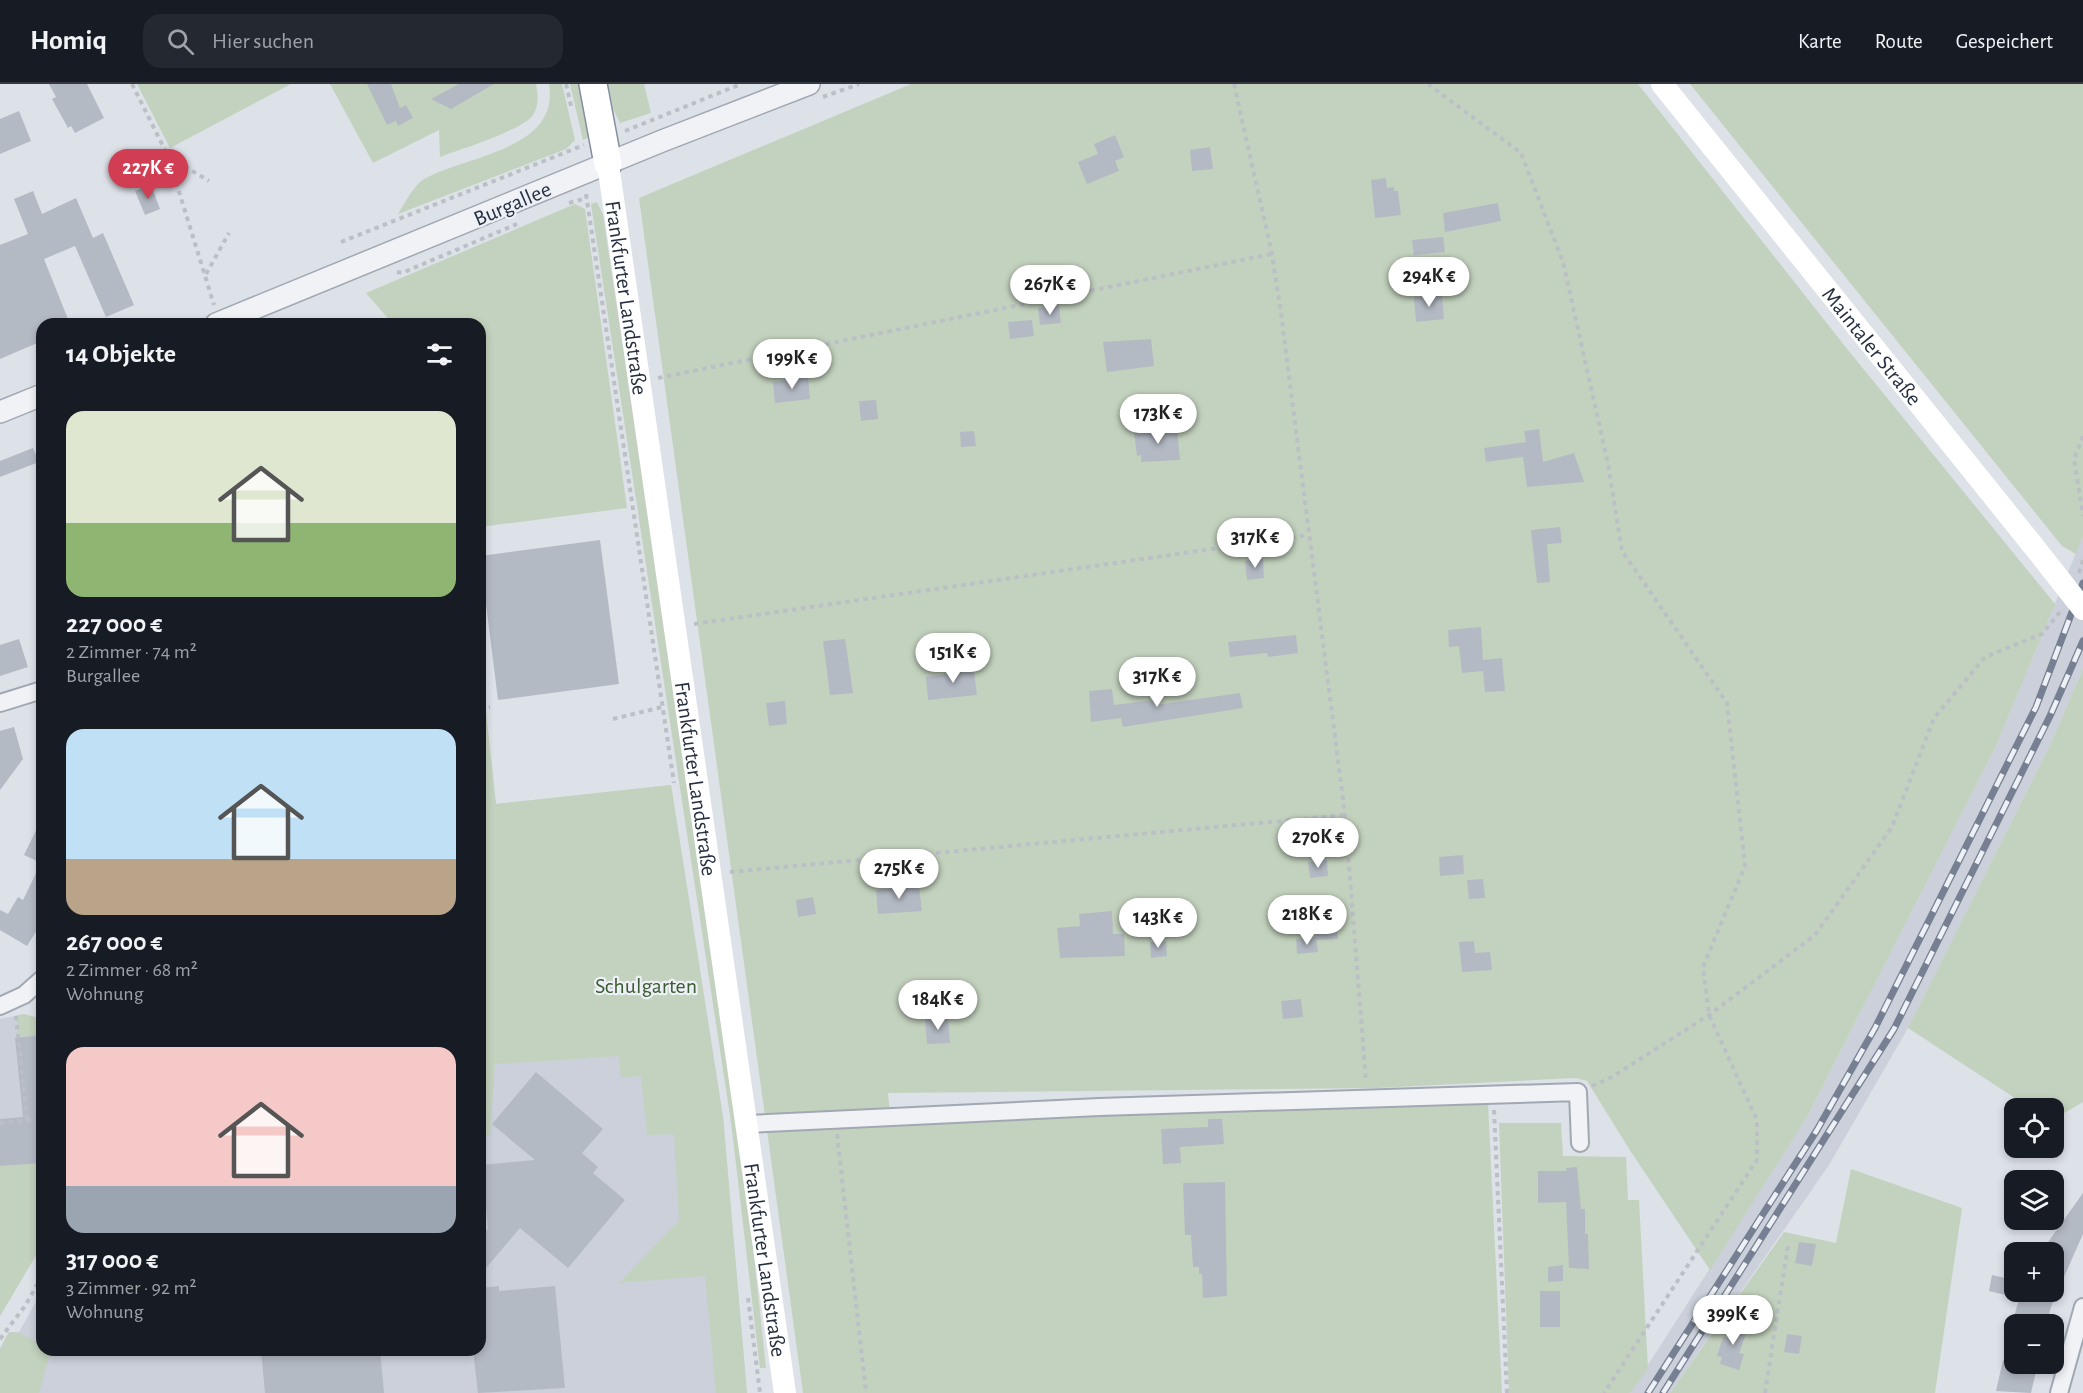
<!DOCTYPE html>
<html lang="de">
<head>
<meta charset="utf-8">
<style>
	:root { --surface:#171b24; --page:#242831; --text:#f1f3f6; --muted:#9ea1a6; --line:#363941; --accent:#d13d52 }
	body { margin:0; font-family:"Alegreya Sans",sans-serif; background:var(--page); color:var(--text); height:100vh; display:flex; flex-direction:column; font-size:22px; white-space:nowrap }
	* { box-sizing:border-box; margin:0 }
	p { font-size:20px; color:var(--muted) }
	.icon { flex:none; width:33px; height:33px; fill:none; stroke:currentColor; stroke-width:2; stroke-linecap:round; stroke-linejoin:round }
	.map { position:relative; flex:1; overflow:hidden }
	.side { position:absolute; left:36px; top:234px; width:450px; height:1038px; display:flex; flex-direction:column; background:var(--surface); border-radius:18px; box-shadow:0 3px 9px #0003 }
	.side>* { flex:none }
	.controls { position:absolute; left:2004px; top:1014px; display:grid; gap:12px }
	.controls a { display:grid; place-items:center; width:60px; height:60px; border-radius:12px; background:var(--surface); box-shadow:0 3px 9px #0003; font-size:30px }
	.price { position:absolute; translate:-50% -51px; padding:0 14px; border-radius:21px; background:#fff; color:#222; font-size:20px; line-height:39px; filter:drop-shadow(0 2px 3px #0008) }
	.price::after { content:''; position:absolute; left:50%; top:36px; width:18px; height:14px; margin-left:-9px; background:inherit; clip-path:polygon(0 0,100% 0,50% 100%) }
	.price.current { background:var(--accent); color:#fff }
	ul { padding:0; list-style:none }
	li { display:grid; align-content:center; gap:12px; height:318px; padding:0 30px }
	li span { display:grid; place-items:center; height:186px; border-radius:18px; color:#555 }
	li>.icon { margin-inline-start:auto }
	span .icon { width:108px; height:108px; fill:#fffc; stroke-width:1 }
	li b { font-size:26px }
	h2 { display:flex; justify-content:space-between; align-items:center; height:72px; padding:0 30px; font-size:26px }
	header { display:flex; align-items:center; gap:36px; box-sizing:border-box; height:84px; padding:0 30px; background:var(--surface); border-bottom:2px solid var(--line) }
	header strong { font-size:28px }
	nav { display:flex; gap:33px; margin-inline-start:auto; font-size:21px }
	.search { width:420px; height:54px; background:var(--page); display:flex; align-items:center; gap:15px; box-sizing:border-box; padding:0 21px; border-radius:18px; color:var(--muted); font-size:22px }
	.map>svg:first-child { display:block }
</style>
</head>
<body>
<header>
<strong>Homiq</strong>
<div class="search"><svg class="icon" aria-label="search" viewBox="0 0 24 24"><circle cx="10" cy="10" r="6"/><path d="M15 15l6 6"/></svg>Hier suchen</div>
<nav><a>Karte</a><a>Route</a><a>Gespeichert</a></nav>
</header>
<div class="map">
<svg width="2083" height="1309" viewBox="0 0 2083 1309">
	<rect width="100%" height="100%" fill="#dde1e8"/>
	<g fill="#cbd0da">
		<path d="M2083,452v133l-34,78 -141,281 -79,137 -159,228h-40l177,-276 189,-371z"/>
		<path d="M480,585l16,135 175,-19 52,332 24,276h-747v-44l9,-17h10l23,-41v59h438z"/>
		<path d="M24,930l18,5v226l-42,71v-297z"/>
	</g>
	<g fill="#c3d2be">
		<path d="M137,0h154l-121,64z"/>
		<path d="M330,0h206c2,10 3,22 -3,31 -10,15 -74,35 -93,42l-1,-27 -66,33z"/>
		<path d="M549,0h13l13,56 -9,9 -168,65c7,-11 17,-31 28,-36 43,-23 134,-29 123,-94z"/>
		<path d="M570,0h12l10,52 -9,4z"/>
		<path d="M608,0h36l7,29 -31,10 -7,-14z"/>
		<path d="M911,0h727l210,266 207,254 -59,142 -189,371 -97,153 -79,-118 -44,-71 -11,-3 -199,10 -489,5 2,22 598,-12 14,290h-699l-164,-1195z"/>
		<path d="M1690,0h393v452l-7,18 -14,-8z"/>
		<path d="M597,118l6,13 137,910 26,243h-6l-29,-246 -139,-911 -1,-7z"/>
		<path d="M575,120l10,5 42,299 -147,19v-203h-87l-27,-31z"/>
		<path d="M2083,585v433l-29,17v-11h-24l-122,-80 141,-281z"/>
		<path d="M486,627l10,93 175,-19 52,332 24,276h-31l-11,-117 -86,7 60,-62 -5,-87 -27,1 -6,-59 -20,2 -2,-22 -124,8 -5,71 -10,1v-424z"/>
		<path d="M24,930l18,5v27l-1,-11 -22,2 -3,-21z"/>
		<path d="M1499,1039h62l2,33 63,1 2,43h11l9,169 -18,24h-121z"/>
		<path d="M42,1079v82l-42,71v-150z"/>
		<path d="M1851,1085l111,39 -27,185h-265l114,-161 52,11z"/>
		<path d="M9,1248l10,1 23,12v5h9l-12,43h-39v-44z"/>
	</g>
	<g fill="#b4bac4">
		<path d="M49,0h38l17,34 -29,15 -4,-7 -3,2 -16,-29 4,-2z"/>
		<path d="M367,0h24l9,24 6,-3 7,13 -15,8 -2,-5 -9,4z"/>
		<path d="M459,0h35l-43,25 -20,-10z"/>
		<path d="M19,27l12,30 -31,13v-35z"/>
		<path d="M1115,51l9,22 -9,4 4,10 -32,13 -9,-22 20,-8 -4,-10z"/>
		<path d="M1210,63l3,22 -21,2 -2,-21z"/>
		<path d="M1386,94l1,10 7,-1v4h4l3,24 -26,3 -4,-38z"/>
		<path d="M151,101l9,24 -15,6 -10,-24z"/>
		<path d="M33,107l9,23 34,-16 17,40 10,-5 31,72 -28,12 -31,-71 -31,13 26,65h-28v17l-42,18v-114l28,-11 -14,-35z"/>
		<path d="M1498,119l3,18 -56,11 -2,-19z"/>
		<path d="M1443,153l2,15 -31,3 -2,-15z"/>
		<path d="M1442,211l2,24 -28,3 -2,-25z"/>
		<path d="M1059,222l2,17 -21,2 -2,-17z"/>
		<path d="M1032,236l2,16 -24,3 -2,-17z"/>
		<path d="M1151,255l3,27 -47,6 -4,-30z"/>
		<path d="M808,293l2,22 -35,4 -2,-21z"/>
		<path d="M876,316l2,19 -17,2 -2,-20z"/>
		<path d="M1177,343l3,33 -39,2v-7l-4,1 -3,-24z"/>
		<path d="M1539,345l4,33 31,-9 10,29 -57,5 -4,-30 -37,5 -2,-14 42,-6 -2,-11z"/>
		<path d="M974,347l2,15 -15,1 -1,-15z"/>
		<path d="M33,364l6,14 -39,15v-16z"/>
		<path d="M1560,443l2,16 -15,1 3,38 -13,1 -6,-53z"/>
		<path d="M600,456l19,144 -121,16 -18,-144z"/>
		<path d="M1263,475l1,19 -17,2 -2,-19z"/>
		<path d="M1481,543l2,33 19,-2 3,33 -20,1 -2,-21 -21,2 -3,-27 -10,1 -1,-17z"/>
		<path d="M1296,551l2,18 -30,4 -1,-4 -37,4 -2,-15z"/>
		<path d="M19,555l9,28 -28,9v-31z"/>
		<path d="M845,555l8,54 -23,2 -7,-54z"/>
		<path d="M973,581l4,30 -49,5 -2,-23 30,-4 -1,-6z"/>
		<path d="M1112,605l2,16 40,-5 1,5 85,-12 3,15 -120,19 -2,-9 -30,4 -2,-31z"/>
		<path d="M785,617l2,23 -18,2 -3,-23z"/>
		<path d="M14,643l9,32 -23,31v-59z"/>
		<path d="M42,734v104l-15,24 -27,-16v-20l8,4 10,-17 5,3 18,-37 -17,-8z"/>
		<path d="M1463,771l1,19 -24,2 -1,-19z"/>
		<path d="M1327,776l1,16 -18,2 -2,-16z"/>
		<path d="M1483,795l2,19 -16,1 -2,-19z"/>
		<path d="M919,802l3,25 -44,3 -2,-24z"/>
		<path d="M813,813l3,17 -18,3 -2,-17z"/>
		<path d="M1112,827l1,23h11l1,22 -65,2 -3,-30 23,-2 -1,-12z"/>
		<path d="M1335,829l3,26 -22,1 -2,-25z"/>
		<path d="M1316,853l2,15 -21,2 -1,-15z"/>
		<path d="M1166,857l1,15 -16,2 -1,-16z"/>
		<path d="M1474,857l1,12 15,-1 2,18 -30,2 -3,-30z"/>
		<path d="M1301,915l2,18 -20,2 -2,-18z"/>
		<path d="M948,933l2,26 -23,1 -2,-25z"/>
		<path d="M41,951l1,128 -42,3v-47l23,-2 -8,-79z"/>
		<path d="M536,988l67,57 -21,24 16,14 -5,6 32,27 -57,68 -48,-40 -40,47v-39l8,-7 -6,-64 53,-5 -43,-36z"/>
		<path d="M1208,1035h14l2,25 -44,3 1,16 -18,1 -2,-35 47,-2z"/>
		<path d="M1577,1083l4,42h4v25h3l1,35 -20,-1 -3,-66 -28,1v-32h28v-3z"/>
		<path d="M1225,1098l2,114 -24,2 -1,-24h-3v-7h-6l-2,-32h-6l-2,-52z"/>
		<path d="M2083,1109v41l-31,70 -6,20h-34l9,-32h33v-40h-13z"/>
		<path d="M1799,1158l17,2 -4,22 -17,-3z"/>
		<path d="M1563,1181v16l-15,1v-15z"/>
		<path d="M1992,1191l22,5v17l-25,-6z"/>
		<path d="M499,1202v5l56,-5 10,102 -87,5 -5,-43h7v-62z"/>
		<rect x="1540" y="1207" width="20" height="36"/>
		<path d="M1734,1235l15,6 -10,28 5,1 -5,16 -19,-6 2,-7 -5,-1 6,-19 4,1z"/>
		<path d="M1787,1250l15,2 -3,18 -15,-2z"/>
		<path d="M261,1266h119l4,43h-119z"/>
		<path d="M2003,1276l34,7 -6,26 -35,-2z"/>
	</g>
	<g fill="none" stroke-linecap="round" stroke-linejoin="round">
		<g stroke="#a2a8b2" stroke-width="20">
			<g id="minor">
				<path d="M0,619l42,-13"/>
				<path d="M0,922l24,-11 18,-16"/>
				<path d="M748,1040l351,-17 479,-15 2,51"/>
				<path d="M2059,1309l24,-86"/>
			</g>
		</g>
		<g stroke="#a2a8b2" stroke-width="24">
			<g id="tertiary">
				<path d="M216,240l446,-183 147,-57"/>
				<path d="M0,328l42,-17"/>
			</g>
		</g>
		<g stroke="#848e9f" stroke-width="30">
			<path id="trunk" d="M593,0l15,80"/>
		</g>
		<g stroke="#bbbfc6" stroke-width="4" stroke-dasharray="4.5 4.5" stroke-linecap="butt">
			<path d="M132,0l36,72 46,149"/>
			<path d="M566,0l6,26"/>
			<path d="M1234,0l38,170 9,59 64,502 21,266"/>
			<path d="M1428,0l93,69 42,109 45,202 14,87 105,152 18,163 -42,101 6,48 48,105v40l-153,233"/>
			<path d="M823,13l36,-13"/>
			<path d="M625,47l116,-47"/>
			<path d="M169,73l40,24"/>
			<path d="M586,110l88,589"/>
			<path d="M569,119l18,-5"/>
			<path d="M341,158l243,-97"/>
			<path d="M397,188l5,1 115,-49"/>
			<path d="M206,190l23,-41"/>
			<path d="M658,294l614,-124"/>
			<path d="M2083,352l-9,23 9,57"/>
			<path d="M2079,489l4,-13"/>
			<path d="M694,540l614,-89"/>
			<path d="M480,625l10,-2"/>
			<path d="M613,635l49,-12"/>
			<path d="M730,788l615,-57"/>
			<path d="M16,932l11,104"/>
			<path d="M1592,1002l20,-9 97,-62 106,-80 77,-108 42,-109 51,-61 57,-23 18,-22"/>
			<path d="M1494,1026l13,283"/>
			<path d="M0,1039l42,-4"/>
			<path d="M837,1050l29,259"/>
			<path d="M748,1214l12,95"/>
			<path d="M0,1255l25,-33 17,-30"/>
			<path d="M1765,1309l23,-148"/>
		</g>
		<use href="#minor" stroke="#f0f2f6" stroke-width="16"/>
		<use href="#tertiary" stroke="#f0f2f6" stroke-width="21"/>
		<g stroke="#fff" stroke-width="22">
			<path id="s1" d="M1662,0l369,459"/>
			<path id="s2" d="M608,80l177,1229"/>
		</g>
		<use href="#trunk" stroke="#fff" stroke-width="27"/>
		<g stroke="#768092" stroke-width="7">
			<g id="rail">
				<path d="M1648,1309l169,-263 58,-102 161,-321 47,-124"/>
				<path d="M1663,1309l231,-364 156,-313 33,-75"/>
			</g>
		</g>
		<use href="#rail" stroke="#edf0f5" stroke-width="4.5" stroke-dasharray="14" stroke-linecap="butt"/>
		<path stroke="#fff" stroke-width="22" d="M2031,459l52,66"/>
	</g>
	<g text-anchor="middle" stroke-width="4.5" stroke-linejoin="round" paint-order="stroke">
		<g font-size="22" fill="#262f3f" stroke="#edf0f5">
			<text transform="translate(512 119) rotate(-23)" y="8">Burgallee</text>
			<text dy="8" stroke="none"><textPath href="#s2" startOffset="135">Frankfurter Landstraße</textPath></text>
			<text dy="8" stroke="none"><textPath href="#s1" startOffset="336">Maintaler Straße</textPath></text>
			<text dy="8" stroke="none"><textPath href="#s2" startOffset="621">Frankfurter Landstraße</textPath></text>
			<text dy="8" stroke="none"><textPath href="#s2" startOffset="1107">Frankfurter Landstraße</textPath></text>
		</g>
		<g font-size="22" fill="#3a5b33" stroke="#edf0f5">
			<text x="646" y="909">Schulgarten</text>
		</g>
	</g>
</svg>
<div class="controls">
<a><svg class="icon" aria-label="locate" viewBox="0 0 24 24"><circle cx="12" cy="12" r="6"/><path d="M12 2v4M12 18v4M2 12h4M18 12h4"/></svg></a>
<a><svg class="icon" aria-label="layers" viewBox="0 0 24 24"><path d="M12 4l9 5-9 5-9-5zM3 14l9 5 9-5"/></svg></a>
<a>+</a>
<a>−</a>
</div>
<b class="price current" style="left:148px;top:116px">227K €</b>
<b class="price" style="left:1429px;top:224px">294K €</b>
<b class="price" style="left:1050px;top:232px">267K €</b>
<b class="price" style="left:792px;top:306px">199K €</b>
<b class="price" style="left:1158px;top:361px">173K €</b>
<b class="price" style="left:1255px;top:485px">317K €</b>
<b class="price" style="left:953px;top:600px">151K €</b>
<b class="price" style="left:1157px;top:624px">317K €</b>
<b class="price" style="left:1318px;top:785px">270K €</b>
<b class="price" style="left:899px;top:816px">275K €</b>
<b class="price" style="left:1307px;top:862px">218K €</b>
<b class="price" style="left:1158px;top:865px">143K €</b>
<b class="price" style="left:938px;top:947px">184K €</b>
<b class="price" style="left:1733px;top:1262px">399K €</b>
<section class="side">
<h2>14 Objekte<svg class="icon" aria-label="filters" viewBox="0 0 24 24"><path d="M4 7h16M4 17h16"/><circle cx="9" cy="7" r="2"/><circle cx="15" cy="17" r="2"/></svg></h2>
<ul>
<li><span style="background:linear-gradient(#dfe7d0 60%,#8fb573 0)"><svg class="icon" aria-label="home" viewBox="0 0 24 24"><path d="M3 11l9-7 9 7M6 9v11h12V9"/></svg></span><div><b>227 000 €</b><p>2 Zimmer · 74 m²</p><p>Burgallee</p></div></li>
<li><span style="background:linear-gradient(#bfe0f5 70%,#b9a48a 0)"><svg class="icon" aria-label="home" viewBox="0 0 24 24"><path d="M3 11l9-7 9 7M6 9v11h12V9"/></svg></span><div><b>267 000 €</b><p>2 Zimmer · 68 m²</p><p>Wohnung</p></div></li>
<li><span style="background:linear-gradient(#f6c9c9 75%,#9aa5b1 0)"><svg class="icon" aria-label="home" viewBox="0 0 24 24"><path d="M3 11l9-7 9 7M6 9v11h12V9"/></svg></span><div><b>317 000 €</b><p>3 Zimmer · 92 m²</p><p>Wohnung</p></div></li>
</ul>
</section>
</div>
</body>
</html>
